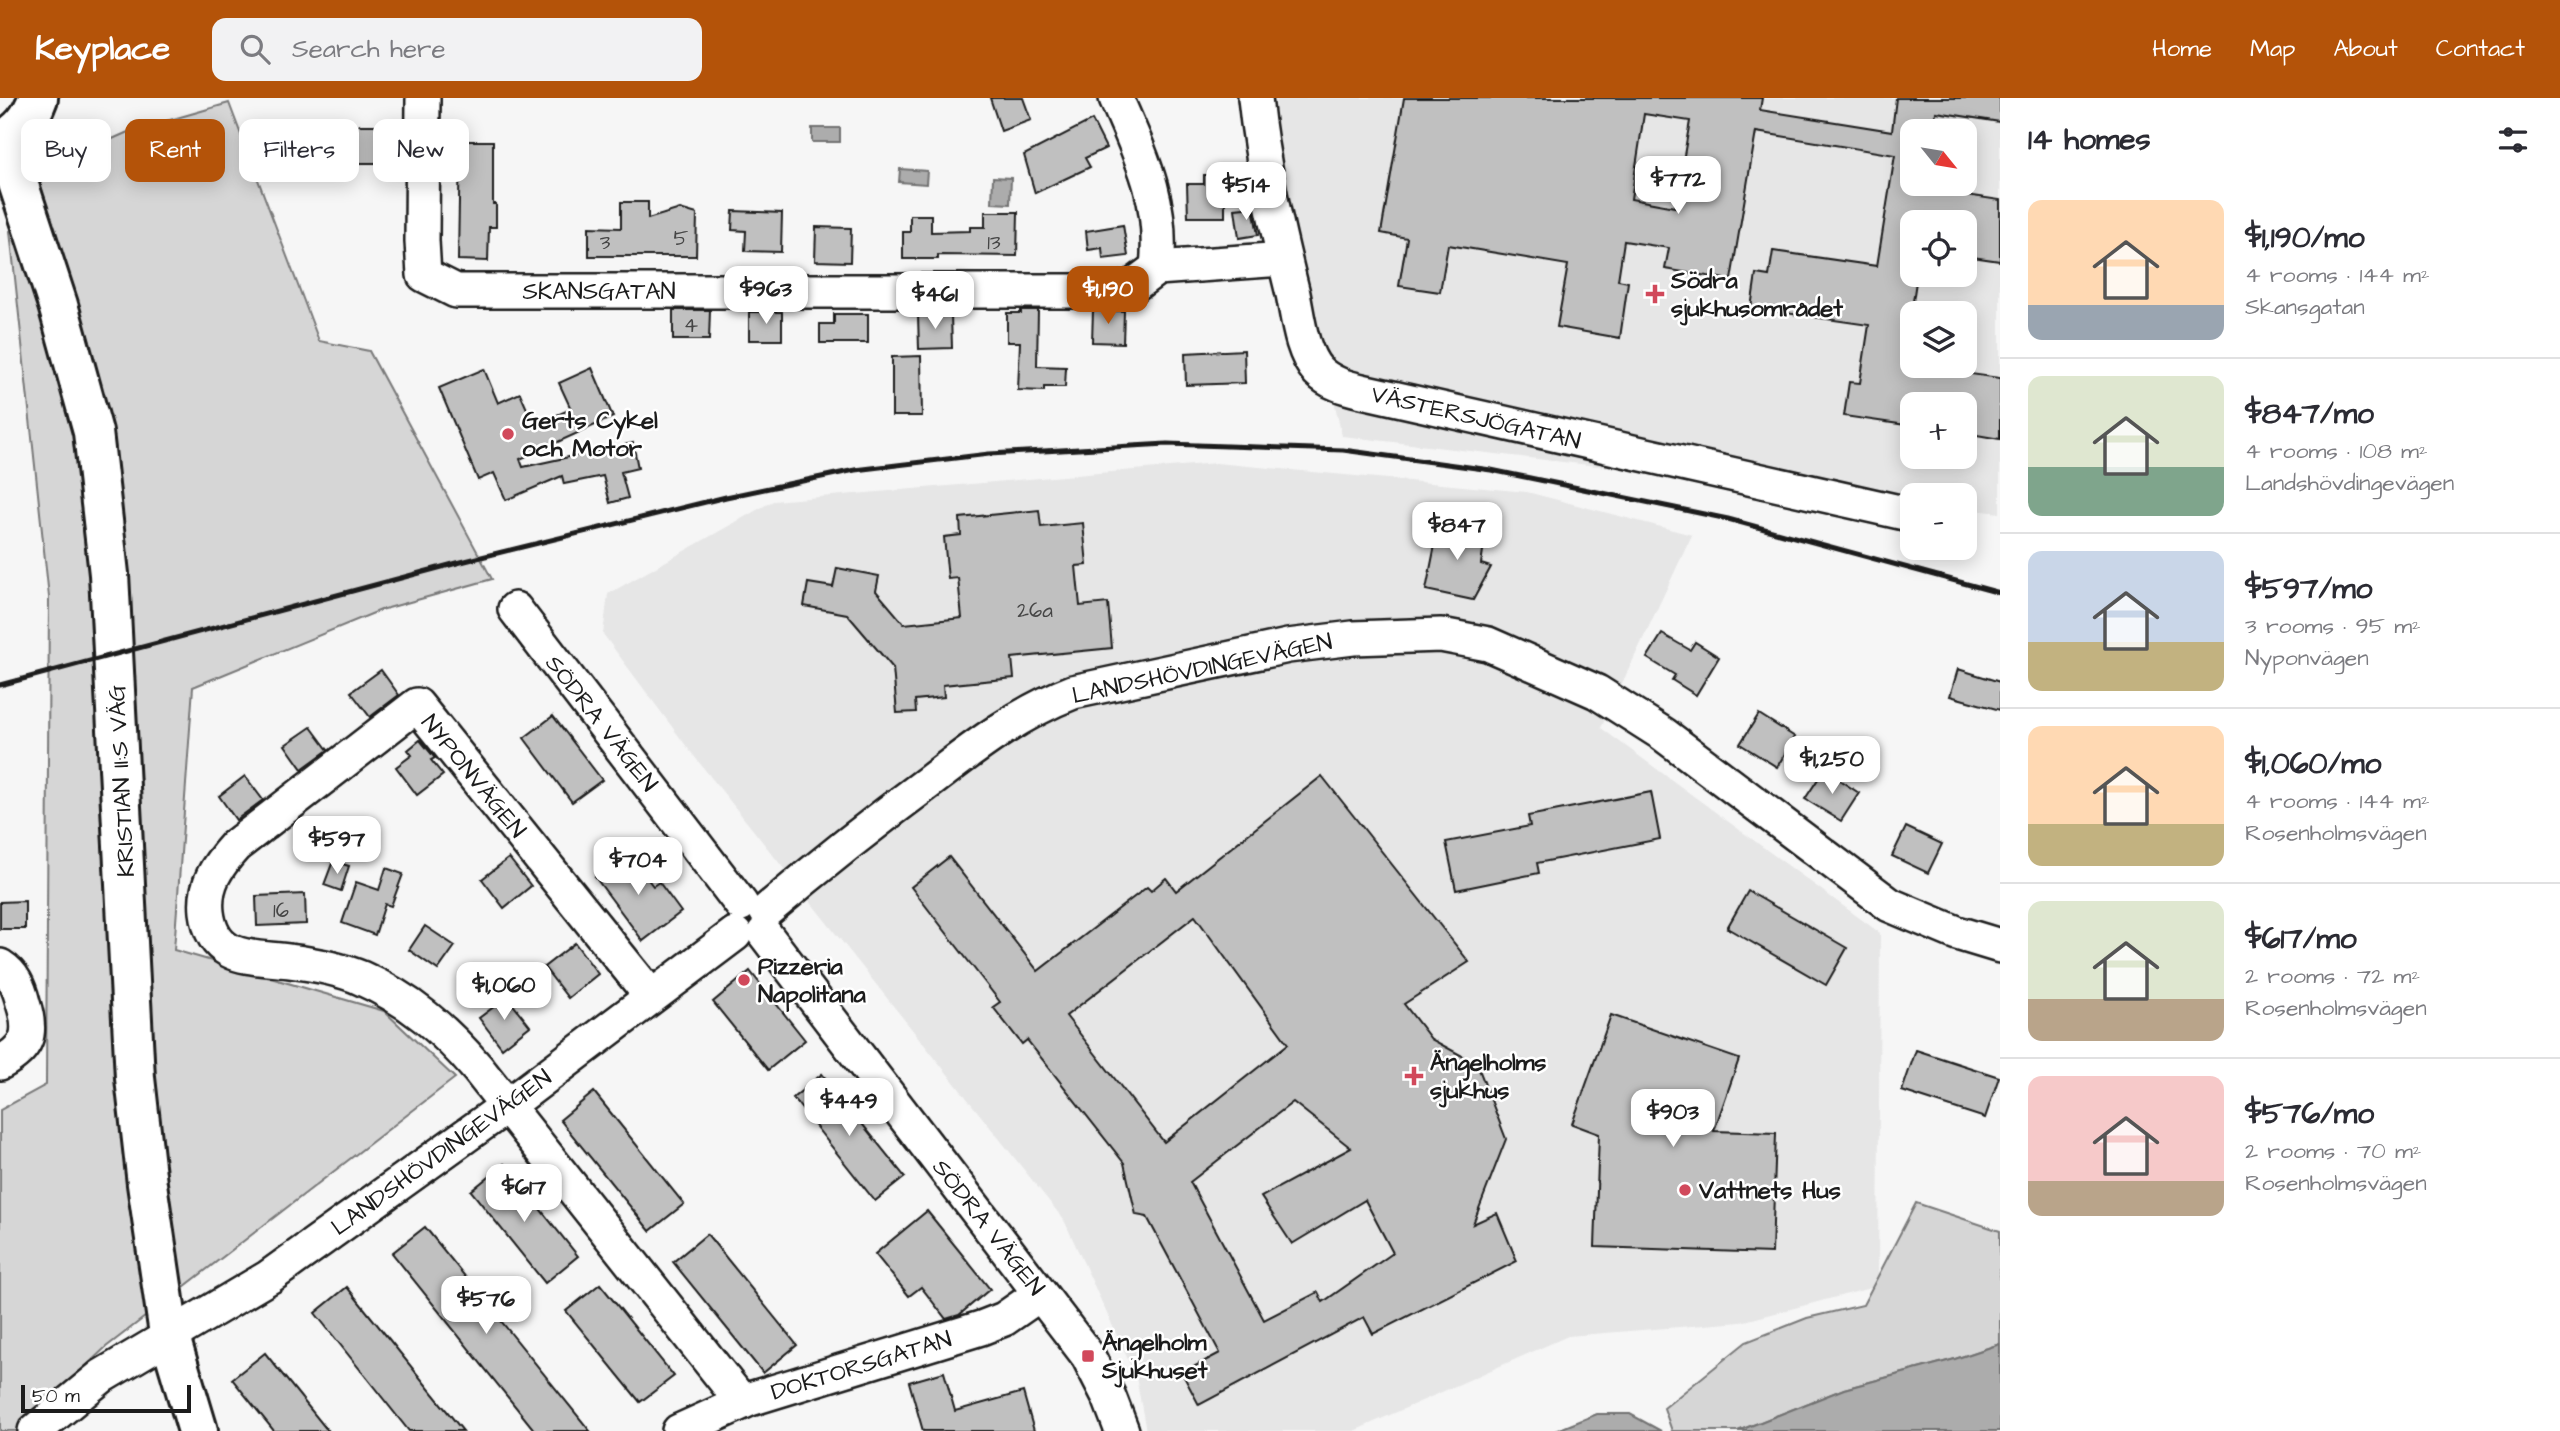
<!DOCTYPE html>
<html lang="en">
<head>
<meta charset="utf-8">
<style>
	:root { --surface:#fff; --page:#f2f2f3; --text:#2b2b33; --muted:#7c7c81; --line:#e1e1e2; --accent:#b45309 }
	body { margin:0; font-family:"Architects Daughter",sans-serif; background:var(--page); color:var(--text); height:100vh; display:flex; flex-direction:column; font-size:26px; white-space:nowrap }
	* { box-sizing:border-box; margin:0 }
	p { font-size:23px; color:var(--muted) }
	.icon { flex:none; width:38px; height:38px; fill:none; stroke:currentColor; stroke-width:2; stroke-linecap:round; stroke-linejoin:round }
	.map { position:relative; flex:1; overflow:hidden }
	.side { display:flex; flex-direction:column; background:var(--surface); width:560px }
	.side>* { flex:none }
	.guide { position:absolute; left:21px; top:21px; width:665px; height:63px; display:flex; gap:14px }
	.needle { width:46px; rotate:120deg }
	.tools { position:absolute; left:1900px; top:21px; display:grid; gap:14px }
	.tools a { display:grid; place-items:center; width:77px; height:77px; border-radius:14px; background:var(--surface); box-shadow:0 4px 18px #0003; font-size:35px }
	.scale { position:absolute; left:21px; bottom:18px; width:170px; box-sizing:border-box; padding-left:7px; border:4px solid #1c1c1c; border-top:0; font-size:19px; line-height:24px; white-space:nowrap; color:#1c1c1c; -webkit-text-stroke:5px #fff; paint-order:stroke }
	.price { position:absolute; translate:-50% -60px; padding:0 16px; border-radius:14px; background:#fff; color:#222; font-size:23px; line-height:46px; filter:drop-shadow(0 2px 4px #0008) }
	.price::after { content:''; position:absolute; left:50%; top:42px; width:21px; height:16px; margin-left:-10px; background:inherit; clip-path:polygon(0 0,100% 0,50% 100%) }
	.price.active { background:var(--accent); color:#fff }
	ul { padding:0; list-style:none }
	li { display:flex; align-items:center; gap:21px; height:175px; padding:0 28px }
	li+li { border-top:2px solid var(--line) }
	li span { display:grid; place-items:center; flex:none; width:196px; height:140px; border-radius:14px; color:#555 }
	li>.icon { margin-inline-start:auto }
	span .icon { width:84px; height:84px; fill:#fffc; stroke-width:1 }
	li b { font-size:30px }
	h2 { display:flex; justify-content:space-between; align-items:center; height:84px; padding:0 28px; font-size:30px }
	.chip { padding:0 24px; border-radius:14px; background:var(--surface); box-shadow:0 4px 18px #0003; font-size:24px; line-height:63px }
	.chip.active { background:var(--accent); color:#fff }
	header { display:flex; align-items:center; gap:42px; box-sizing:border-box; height:98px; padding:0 35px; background:var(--accent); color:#fff }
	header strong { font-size:33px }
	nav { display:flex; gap:38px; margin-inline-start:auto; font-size:24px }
	.search { width:490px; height:63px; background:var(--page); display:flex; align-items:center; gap:18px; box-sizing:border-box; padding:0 24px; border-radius:14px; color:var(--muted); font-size:26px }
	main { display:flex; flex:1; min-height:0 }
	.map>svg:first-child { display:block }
</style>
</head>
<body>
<header>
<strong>Keyplace</strong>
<div class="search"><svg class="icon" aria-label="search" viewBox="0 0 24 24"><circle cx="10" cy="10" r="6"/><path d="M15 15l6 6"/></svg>Search here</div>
<nav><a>Home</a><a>Map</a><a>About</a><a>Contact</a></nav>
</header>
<main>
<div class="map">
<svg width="2000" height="1333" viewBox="0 0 2000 1333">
	<rect width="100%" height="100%" fill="#f6f6f6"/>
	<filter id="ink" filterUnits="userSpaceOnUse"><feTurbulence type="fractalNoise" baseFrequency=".0143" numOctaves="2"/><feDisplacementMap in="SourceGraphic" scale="14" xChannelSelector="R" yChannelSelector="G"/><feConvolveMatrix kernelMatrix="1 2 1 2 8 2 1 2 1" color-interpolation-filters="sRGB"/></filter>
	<g filter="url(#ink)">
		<g fill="#e6e6e6" fill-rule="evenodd">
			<path d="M1276,0h724v415l-35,-4v-14h-52v8l-571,-67 -66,-290zM1913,33h52v53h-52zM1913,124h52v53h-52zM1913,215h52v53h-52zM1913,306h52v53h-52z"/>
			<path d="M1216,365l311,29 165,43 -91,193 279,205 -2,353 -137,36 -173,14 -214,95h-208l-10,-54 -72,-157 -374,-469 -87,-117 5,-40 165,-93z"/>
		</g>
		<g fill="#d6d6d6" stroke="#797979" stroke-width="2">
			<path d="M229,5l90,238 50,10 123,228 -111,31 -188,77 -19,263 210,61 71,67 -349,269 -89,84h-17v-321l46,-25 3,-488 -39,-366 40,-6 -12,-53 90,-40z"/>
			<path d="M1916,1105l84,28v113l-45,15 -111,30 -106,42h-66l-8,-23 82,-66 61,-24 56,-13z"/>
		</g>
		<g fill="#acacac" stroke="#727272" stroke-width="2">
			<rect x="812" y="30" width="28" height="14"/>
			<path d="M900,71l27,2 -1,13 -27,-2z"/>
			<path d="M993,79l18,1 -1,26 -18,-1z"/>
			<path d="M2000,1246v87h-262l106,-42 111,-30z"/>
			<path d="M1597,1316h33l31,17h-106z"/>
		</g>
		<g fill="#c0c0c0" stroke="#1c1c1c" stroke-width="2" fill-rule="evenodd">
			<path d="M990,0h33l8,22 -30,11z"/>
			<path d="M1404,0h358l-2,12 132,21 4,-33h104v24l-64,-10 -3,19h-20v53h13l-1,5 75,11v61l-35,-5v-34h-52v53h4l-5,33 1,58 87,12v61l-35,-6v-29h-52v22l-69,-10 5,-34 11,1 9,-58 -118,-17 5,-34 13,2 4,-25 104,15 18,-111 -139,-23 -25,148 -66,-11 4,-21 -45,-7 -6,39 10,2 -8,56 -63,-11 11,-62 -120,-20 -8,47 -41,-6 8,-48 -26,-5zM1644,16l46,7 -15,86 -44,-8z"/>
			<path d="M1092,22l14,28 -21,10 5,9 -55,26 -11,-38z"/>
			<rect x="340" y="27" width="49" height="38"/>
			<path d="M460,43h33v63h3v23h-7l-1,34 -30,-1z"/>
			<path d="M1204,77h21v42h-37l-1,-33h17z"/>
			<path d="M621,104h27v17l32,-10 17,5 -1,42h-107v-29l32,1z"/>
			<path d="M1253,109l5,28 -19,3 -4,-29z"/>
			<path d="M733,113l49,2 -1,39 -36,-1 1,-20 -14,-1z"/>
			<path d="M985,114h33l-1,44 -79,-1v4h-35v-27h7v-17h21v17l39,-1v-4h15z"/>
			<path d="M1123,127l5,31 -25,3 -1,-11 -14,2 -2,-19z"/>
			<path d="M816,129l35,1 -1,34 -35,-1z"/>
			<path d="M673,212h37l-1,30h-36z"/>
			<path d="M1021,212h17l-1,56 29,1 -1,20h-21v4l-26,-1 2,-48h-13v-29h14z"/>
			<path d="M1093,212l31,1 -1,32 -31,-1z"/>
			<rect x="749" y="214" width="33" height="28"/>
			<path d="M834,216h34v29h-48v-19h14z"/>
			<path d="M951,216l1,34 -33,1 -1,-34z"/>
			<path d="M1244,252l1,33 -59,2 -1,-32z"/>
			<path d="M921,258l1,60h-30v-59z"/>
			<path d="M592,270l21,49 -93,42 3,8 110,-24 5,25 -17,4 7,26 -18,5 -7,-27 -39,8 -2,-8 -56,24 -12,-27 -16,7 -39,-92 45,-19 14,34 22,-10 14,32 37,-16 -12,-26z"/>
			<path d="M1039,412l2,17 42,-4 4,42 -11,1 4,40 28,-3 4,45 -100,10 2,20 -71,7 1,12 -29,3 1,12 -19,1 -4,-45 -46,-54 -43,-8 4,-23 25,4 4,-19 42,8 -3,15 28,33 58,-6 -4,-40 -10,1 -4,-42 17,-2 -1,-17z"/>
			<path d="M1440,422l37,7 -3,15 10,2 -3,20 10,3 -18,33 -47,-10z"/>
			<path d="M1662,536l28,16 5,-8 24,15 -23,38 -24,-15 3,-5 -28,-17z"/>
			<path d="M1958,571l42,13v28l-50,-14z"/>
			<path d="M381,572l18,25 -29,22 -19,-25z"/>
			<path d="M1759,616l36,23 -18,30 -37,-23z"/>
			<path d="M553,618l49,64 -30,22 -48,-64z"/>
			<path d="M311,629l17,23 -26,19 -17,-24z"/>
			<path d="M420,642l15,18 -4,2 12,15 -26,20 -21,-28 16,-12 -4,-5z"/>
			<path d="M1824,672l35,23 -18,28 -36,-22z"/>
			<path d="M245,678l18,24 -27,20 -17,-24z"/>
			<path d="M1322,678l147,186 -65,42 27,35 46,25 29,75 -33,85 24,-11 20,48 -144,73 -9,-17 -165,88 -17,-32 38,-20 -73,-136 -11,-2 -12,-52 -97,-123 -5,4 -29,-37 7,-5 -89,-115 38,-30 89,114 109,-84 4,4 15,-13 10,13zM1195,818l93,128 -124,98 -98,-126zM1293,1004l58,46 -90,49 31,47 73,-44 28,53 -70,49 -5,-10 -54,28 -74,-138z"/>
			<path d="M1651,694l9,47 -123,24 2,10 -83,17 -10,-48 84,-16 -2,-10z"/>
			<path d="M1906,729l36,17 -14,29 -36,-17z"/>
			<path d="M627,754l26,34 6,-4 22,30 -38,29 -48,-64z"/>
			<path d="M509,760l22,28 -27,22 -22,-29z"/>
			<path d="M333,763l16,5 -8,25 -17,-6z"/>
			<path d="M386,770l17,6 -12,32 -6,-2 -10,31 -33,-12 14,-41 23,8z"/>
			<path d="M1748,793l99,57 -21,37 -99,-57z"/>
			<path d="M305,796l1,30 -49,2 -1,-30z"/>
			<path d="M25,803v28h-25v-27z"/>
			<path d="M425,828l30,20 -17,24 -29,-20z"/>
			<path d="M575,845l23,31 -30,24 -24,-31z"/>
			<path d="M750,873l55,69 -37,30 -55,-68z"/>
			<path d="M507,899l23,29 -28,22 -23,-30z"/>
			<path d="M1611,917l128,44 -25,72 62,2 -4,120 -177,-6 4,-113 -27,-10z"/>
			<path d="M1916,952l83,27 -14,41 -83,-27z"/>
			<path d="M822,976l83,103 -30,24 -82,-103z"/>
			<path d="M594,994l90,112 -34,27 -90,-111z"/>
			<path d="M504,1066l74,92 -33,27 -74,-92z"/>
			<path d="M927,1113l63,78 -31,26 -13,4 -25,-32 -12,9 -34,-42z"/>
			<path d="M425,1129l165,204h-55l-143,-178z"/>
			<path d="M707,1136l90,111 -34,28 -90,-111z"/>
			<path d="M600,1186l74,92 -34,26 -74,-91z"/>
			<path d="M347,1189l116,144h-54l-94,-118z"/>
			<path d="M265,1255l63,78h-54l-42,-52z"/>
			<path d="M944,1274l11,39 68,-19 11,39h-111l-14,-49z"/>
		</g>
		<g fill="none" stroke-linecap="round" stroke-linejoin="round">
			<g stroke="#1c1c1c" stroke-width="38">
				<g id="minor">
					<path d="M423,0l-1,143 2,34 32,16h661l16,-5 24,-18"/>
					<path d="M1116,0c26,60 48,103 41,170"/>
					<path d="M1255,0c7,67 22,131 38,196 5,24 8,58 25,77 12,12 27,16 44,20l551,124"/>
					<path d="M1157,170l127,-9"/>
					<path d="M515,511l226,295"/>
					<path d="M766,813c54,-46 110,-90 167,-132 44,-34 88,-67 140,-87l215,-46 65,-8 88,-3 47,9 109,48 66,42 227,171 67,28 43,13"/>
					<path d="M764,835l324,423 21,41 13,34"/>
					<path d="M0,868c14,9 19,21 23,37 10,31 5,45 -23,60"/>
					<path d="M651,898l-234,-291 -182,141c-18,20 -31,38 -28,66 6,50 44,44 82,49 24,3 49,7 72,17 48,21 84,52 117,91l264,333"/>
					<path d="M35,1333l67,-55 167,-99 238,-171 228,-172"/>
					<path d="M679,1333l71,-32 231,-71 23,-9 36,-25"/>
				</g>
			</g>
			<g stroke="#1c1c1c" stroke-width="44">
				<g id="major">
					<path d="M4,42l54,165 35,127 16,142 26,504 12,106 22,150 29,97"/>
					<path d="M0,43c20,-8 31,-23 38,-43"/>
				</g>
			</g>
			<use href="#minor" stroke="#fff" stroke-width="33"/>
			<use href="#major" stroke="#fff" stroke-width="38"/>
			<path stroke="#1c1c1c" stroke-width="5" d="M0,587l457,-122 269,-66 129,-27 134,-16 178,-10 176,6 148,20 237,49 272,74"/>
		</g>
	</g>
	<g fill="#d1495b" stroke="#fff" stroke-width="2.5">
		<path d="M1651.5 185.5h7v7h7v7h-7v7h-7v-7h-7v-7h7z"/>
		<circle cx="508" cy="336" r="7"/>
		<circle cx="744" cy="882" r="7"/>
		<path d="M1410.5 967.5h7v7h7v7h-7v7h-7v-7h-7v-7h7z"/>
		<circle cx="1685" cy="1092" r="7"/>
		<rect x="1081" y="1251" width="14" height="14" rx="3.5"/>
	</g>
	<g text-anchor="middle" stroke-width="5" stroke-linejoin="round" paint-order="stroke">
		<g font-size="21" fill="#454545">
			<text x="681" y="147">5</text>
			<text x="605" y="151">3</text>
			<text x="994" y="151">13</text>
			<text x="691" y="234">4</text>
			<text x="1035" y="519">26a</text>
			<text x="281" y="819">16</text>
		</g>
		<g font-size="24" font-weight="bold" fill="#1c1c1c" stroke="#fff" text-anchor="start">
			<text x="1671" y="190">Södra<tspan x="1671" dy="28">sjukhusområdet</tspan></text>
			<text x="522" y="330">Gerts Cykel<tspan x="522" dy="28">och Motor</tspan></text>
			<text x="758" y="876">Pizzeria<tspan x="758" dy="28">Napolitana</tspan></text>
			<text x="1430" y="972">Ängelholms<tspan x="1430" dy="28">sjukhus</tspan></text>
			<text x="1699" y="1100">Vattnets Hus</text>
			<text x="1102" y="1252">Ängelholm<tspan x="1102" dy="28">Sjukhuset</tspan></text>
		</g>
		<g font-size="24" fill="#1c1c1c" stroke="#fff">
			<text x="599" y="201">SKANSGATAN</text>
			<text transform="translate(1476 319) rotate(13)" y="8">VÄSTERSJÖGATAN</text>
			<text transform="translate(1202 570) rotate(-12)" y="8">LANDSHÖVDINGEVÄGEN</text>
			<text transform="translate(602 625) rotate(52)" y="8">SÖDRA VÄGEN</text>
			<text transform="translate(474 678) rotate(51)" y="8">NYPONVÄGEN</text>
			<text transform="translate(121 683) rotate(-93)" y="8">KRISTIAN II:S VÄG</text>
			<text transform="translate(441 1054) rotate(-36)" y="8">LANDSHÖVDINGEVÄGEN</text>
			<text transform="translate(989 1129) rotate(52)" y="8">SÖDRA VÄGEN</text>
			<text transform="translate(861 1267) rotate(-17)" y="8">DOKTORSGATAN</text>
		</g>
	</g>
</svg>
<div class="tools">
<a><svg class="needle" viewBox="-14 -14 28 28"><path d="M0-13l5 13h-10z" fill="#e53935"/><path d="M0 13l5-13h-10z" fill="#7c7c81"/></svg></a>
<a><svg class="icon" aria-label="locate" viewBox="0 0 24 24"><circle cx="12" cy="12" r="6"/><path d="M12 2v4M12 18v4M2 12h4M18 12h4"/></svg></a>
<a><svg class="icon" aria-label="layers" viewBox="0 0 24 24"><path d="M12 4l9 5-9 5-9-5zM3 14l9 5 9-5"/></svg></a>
<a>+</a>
<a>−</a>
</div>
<div class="scale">50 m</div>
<b class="price" style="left:1678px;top:118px">$772</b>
<b class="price" style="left:1246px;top:124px">$514</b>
<b class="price" style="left:766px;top:228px">$963</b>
<b class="price active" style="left:1108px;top:228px">$1,190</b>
<b class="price" style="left:935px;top:233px">$461</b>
<b class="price" style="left:1457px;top:464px">$847</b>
<b class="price" style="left:1832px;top:698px">$1,250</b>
<b class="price" style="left:337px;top:778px">$597</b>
<b class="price" style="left:638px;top:799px">$704</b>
<b class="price" style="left:504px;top:924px">$1,060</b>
<b class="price" style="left:849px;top:1040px">$449</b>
<b class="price" style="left:1673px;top:1051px">$903</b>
<b class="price" style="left:524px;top:1126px">$617</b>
<b class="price" style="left:486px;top:1238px">$576</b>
<div class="guide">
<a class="chip">Buy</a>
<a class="chip active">Rent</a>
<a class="chip">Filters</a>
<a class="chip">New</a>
</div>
</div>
<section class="side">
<h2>14 homes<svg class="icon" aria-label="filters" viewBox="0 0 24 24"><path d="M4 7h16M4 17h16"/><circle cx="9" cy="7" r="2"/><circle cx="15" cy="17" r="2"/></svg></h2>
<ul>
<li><span style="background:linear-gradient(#ffd9b3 75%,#9aa5b1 0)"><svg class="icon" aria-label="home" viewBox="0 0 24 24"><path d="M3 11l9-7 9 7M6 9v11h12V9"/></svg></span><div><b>$1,190/mo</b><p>4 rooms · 144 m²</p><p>Skansgatan</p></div></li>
<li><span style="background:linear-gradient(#dfe7d0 65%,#7fa58c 0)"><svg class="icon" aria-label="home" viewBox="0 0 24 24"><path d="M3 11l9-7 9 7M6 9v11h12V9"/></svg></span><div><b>$847/mo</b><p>4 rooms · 108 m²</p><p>Landshövdingevägen</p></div></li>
<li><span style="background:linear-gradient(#c9d6e8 65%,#c2b280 0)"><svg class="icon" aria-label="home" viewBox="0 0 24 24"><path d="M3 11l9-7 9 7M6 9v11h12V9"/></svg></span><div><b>$597/mo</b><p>3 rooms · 95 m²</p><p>Nyponvägen</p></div></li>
<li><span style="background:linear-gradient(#ffd9b3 70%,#c2b280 0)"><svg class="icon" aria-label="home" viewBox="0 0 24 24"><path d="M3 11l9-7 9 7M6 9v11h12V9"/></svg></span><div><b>$1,060/mo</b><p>4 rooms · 144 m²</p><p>Rosenholmsvägen</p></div></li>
<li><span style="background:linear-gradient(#dfe7d0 70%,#b9a48a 0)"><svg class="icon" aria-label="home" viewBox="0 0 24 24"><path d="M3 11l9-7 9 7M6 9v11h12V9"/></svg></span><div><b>$617/mo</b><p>2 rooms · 72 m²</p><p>Rosenholmsvägen</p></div></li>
<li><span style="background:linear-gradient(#f6c9c9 75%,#b9a48a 0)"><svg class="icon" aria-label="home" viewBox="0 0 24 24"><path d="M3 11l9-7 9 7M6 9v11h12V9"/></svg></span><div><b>$576/mo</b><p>2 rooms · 70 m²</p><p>Rosenholmsvägen</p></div></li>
</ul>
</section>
</main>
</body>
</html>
